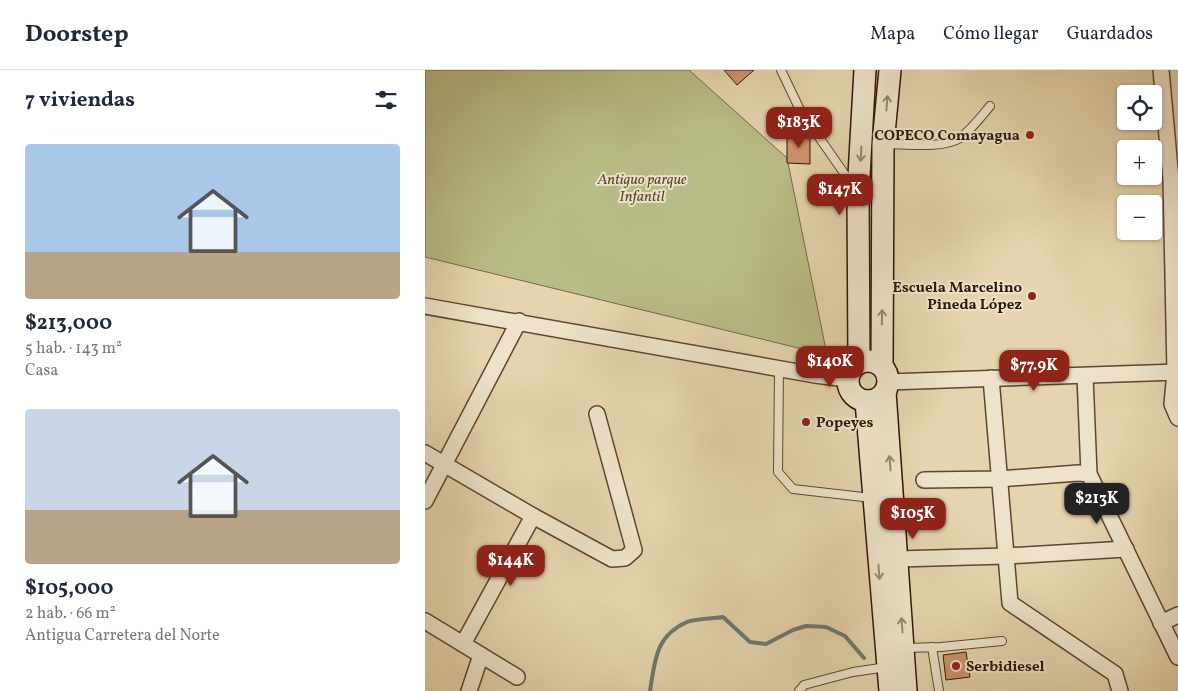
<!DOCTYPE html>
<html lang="es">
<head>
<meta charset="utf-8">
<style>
	:root { --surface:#fff; --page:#f2f2f3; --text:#1f2937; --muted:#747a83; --line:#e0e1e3; --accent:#8f2418 }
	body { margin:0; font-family:Vollkorn,serif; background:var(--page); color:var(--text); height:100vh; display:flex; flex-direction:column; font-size:19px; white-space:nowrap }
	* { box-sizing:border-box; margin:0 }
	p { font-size:16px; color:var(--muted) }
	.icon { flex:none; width:28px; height:28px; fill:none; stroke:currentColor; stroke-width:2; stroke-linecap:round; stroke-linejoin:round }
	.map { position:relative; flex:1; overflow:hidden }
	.details { display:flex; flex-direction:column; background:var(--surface); width:425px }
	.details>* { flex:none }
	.buttons { position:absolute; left:692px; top:15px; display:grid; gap:10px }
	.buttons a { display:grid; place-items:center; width:45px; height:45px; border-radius:5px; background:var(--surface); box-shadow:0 1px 4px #0004; font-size:25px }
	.price { position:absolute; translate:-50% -42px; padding:0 11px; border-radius:10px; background:var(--accent); color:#fff; font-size:16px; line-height:32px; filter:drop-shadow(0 1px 2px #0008) }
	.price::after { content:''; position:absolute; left:50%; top:30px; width:15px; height:11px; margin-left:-8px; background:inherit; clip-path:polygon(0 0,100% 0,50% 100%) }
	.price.active { background:#222; color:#fff }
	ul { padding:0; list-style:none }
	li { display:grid; align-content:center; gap:10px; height:265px; padding:0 25px }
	li span { display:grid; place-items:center; height:155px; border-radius:5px; color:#555 }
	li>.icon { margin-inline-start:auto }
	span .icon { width:90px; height:90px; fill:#fffc; stroke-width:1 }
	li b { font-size:21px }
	h2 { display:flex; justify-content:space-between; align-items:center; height:60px; padding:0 25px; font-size:21px }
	header { display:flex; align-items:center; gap:30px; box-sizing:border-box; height:70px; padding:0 25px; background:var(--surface); border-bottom:1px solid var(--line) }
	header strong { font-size:24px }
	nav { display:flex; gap:28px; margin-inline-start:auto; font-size:18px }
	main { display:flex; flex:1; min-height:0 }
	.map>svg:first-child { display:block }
</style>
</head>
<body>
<header>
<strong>Doorstep</strong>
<nav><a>Mapa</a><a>Cómo llegar</a><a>Guardados</a></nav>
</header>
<main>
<section class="details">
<h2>7 viviendas<svg class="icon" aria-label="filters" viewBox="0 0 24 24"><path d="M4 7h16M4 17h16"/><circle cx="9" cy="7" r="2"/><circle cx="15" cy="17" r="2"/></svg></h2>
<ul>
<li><span style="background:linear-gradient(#a9c7e8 70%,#b9a48a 0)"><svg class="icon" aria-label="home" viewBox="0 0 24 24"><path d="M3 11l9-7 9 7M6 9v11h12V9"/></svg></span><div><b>$213,000</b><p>5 hab. · 143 m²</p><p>Casa</p></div></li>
<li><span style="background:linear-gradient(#c9d6e8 65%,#b9a48a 0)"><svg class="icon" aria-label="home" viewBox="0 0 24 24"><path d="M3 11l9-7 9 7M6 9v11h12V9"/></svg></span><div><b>$105,000</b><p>2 hab. · 66 m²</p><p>Antigua Carretera del Norte</p></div></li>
</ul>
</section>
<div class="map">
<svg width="753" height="621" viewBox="0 0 753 621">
	<rect width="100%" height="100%" fill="#e5d4ad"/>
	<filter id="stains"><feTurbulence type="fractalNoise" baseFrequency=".004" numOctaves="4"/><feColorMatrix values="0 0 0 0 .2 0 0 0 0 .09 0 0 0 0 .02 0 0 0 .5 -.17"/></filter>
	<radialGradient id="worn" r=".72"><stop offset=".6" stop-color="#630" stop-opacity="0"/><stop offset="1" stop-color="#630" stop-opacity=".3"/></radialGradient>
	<path fill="#b9bc86" stroke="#756946" d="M0,0h264l98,88 40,197 -402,-98z"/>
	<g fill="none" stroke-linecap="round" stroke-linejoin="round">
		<path stroke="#6f776e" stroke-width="4" d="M225,621c5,-30 5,-55 37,-69 10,-4 25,-3 36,-5l27,25 16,2 27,-14 13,-4 20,1 19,9 19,22"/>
	</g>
	<g fill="#cf936c" stroke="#311607">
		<path d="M299,0h30l-17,15z"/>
		<path d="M362,65h23v29l-23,-1z"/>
		<path d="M541,582l4,25 -24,3 -3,-25z"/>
	</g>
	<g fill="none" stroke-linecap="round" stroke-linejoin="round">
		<g stroke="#5e4630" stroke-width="10">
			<g id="service">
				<path d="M356,0l19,40 53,76"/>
				<path d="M460,74c22,0 57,5 75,-6 12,-9 21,-21 30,-32"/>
				<path d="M354,298l-1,104 15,17 79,9"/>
				<path d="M507,577l7,44"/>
				<path d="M480,578l36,-1 61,-6"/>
				<path d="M374,621l5,-6 49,-13 34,-5"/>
			</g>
		</g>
		<g stroke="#5e4630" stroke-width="18">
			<g id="minor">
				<path d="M736,0l10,110 4,192 -3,32 6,14"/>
				<path d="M0,236l390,69 32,4"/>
				<path d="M660,306l4,98 89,183"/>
				<path d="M566,308l19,225 105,71 5,17"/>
				<path d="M463,312l290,-10"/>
				<path d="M0,383l108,63 79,43 13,-1 9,-8 -37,-136"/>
				<path d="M499,410l75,-1 79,-6 11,1"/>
				<path d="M0,431l94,-180"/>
				<path d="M472,489l109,-3 120,-7"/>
				<path d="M0,551l92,56"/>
				<path d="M736,553l17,-8"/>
				<path d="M38,574l70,-128"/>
				<path d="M44,621l12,-36"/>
			</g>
		</g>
		<g stroke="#311607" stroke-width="24">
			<g id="secondary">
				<circle cx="443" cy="311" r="20"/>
				<path d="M434,292l-1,-169 7,-123"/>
				<path d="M457,296l1,-222 7,-74"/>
				<path d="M460,322l21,299"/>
				<path d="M441,331l24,290"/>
			</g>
		</g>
		<use href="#service" stroke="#eee3ca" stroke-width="8"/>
		<use href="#minor" stroke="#eee3ca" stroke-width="15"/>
		<use href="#secondary" stroke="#eee3ca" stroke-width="21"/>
	</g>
	<defs><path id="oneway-shaft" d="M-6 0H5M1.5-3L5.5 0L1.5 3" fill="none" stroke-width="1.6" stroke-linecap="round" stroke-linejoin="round" transform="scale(1.25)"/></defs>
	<g stroke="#998772">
		<use href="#oneway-shaft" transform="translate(462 33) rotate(-85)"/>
		<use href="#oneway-shaft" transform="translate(436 84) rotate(93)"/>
		<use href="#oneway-shaft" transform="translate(457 247) rotate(-89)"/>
		<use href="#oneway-shaft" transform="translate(465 393) rotate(-94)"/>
		<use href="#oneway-shaft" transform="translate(454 502) rotate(86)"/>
		<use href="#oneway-shaft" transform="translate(477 555) rotate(-94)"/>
	</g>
	<g fill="#8f2418" stroke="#eee3ca" stroke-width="2">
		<circle cx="605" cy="65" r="5"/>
		<circle cx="607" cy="226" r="5"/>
		<circle cx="381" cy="352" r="5"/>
		<circle cx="531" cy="596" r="5"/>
	</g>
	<g text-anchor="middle" stroke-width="4" stroke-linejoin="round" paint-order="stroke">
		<g font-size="15" font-weight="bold" fill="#311607" stroke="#eee3ca" text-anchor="end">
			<text x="595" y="70">COPECO Comayagua</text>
			<text x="597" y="222">Escuela Marcelino<tspan x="597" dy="17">Pineda López</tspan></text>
			<text x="391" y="357" text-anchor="start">Popeyes</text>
			<text x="541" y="601" text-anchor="start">Serbidiesel</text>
		</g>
		<g font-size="15" font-style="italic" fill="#5a482d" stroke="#eee3ca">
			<text x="217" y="114">Antiguo parque<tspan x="217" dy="17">Infantil</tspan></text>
		</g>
	</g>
	<rect width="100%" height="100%" filter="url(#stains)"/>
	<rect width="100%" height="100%" fill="url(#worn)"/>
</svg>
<div class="buttons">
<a><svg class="icon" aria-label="locate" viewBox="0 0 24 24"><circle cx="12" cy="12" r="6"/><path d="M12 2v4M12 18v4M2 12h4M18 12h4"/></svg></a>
<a>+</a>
<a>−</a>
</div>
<b class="price" style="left:374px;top:79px">$183K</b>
<b class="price" style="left:415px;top:146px">$147K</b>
<b class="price" style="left:405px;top:318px">$140K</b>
<b class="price" style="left:609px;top:322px">$77.9K</b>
<b class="price active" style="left:672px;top:455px">$213K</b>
<b class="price" style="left:488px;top:470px">$105K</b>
<b class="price" style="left:86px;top:517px">$144K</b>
</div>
</main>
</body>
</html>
